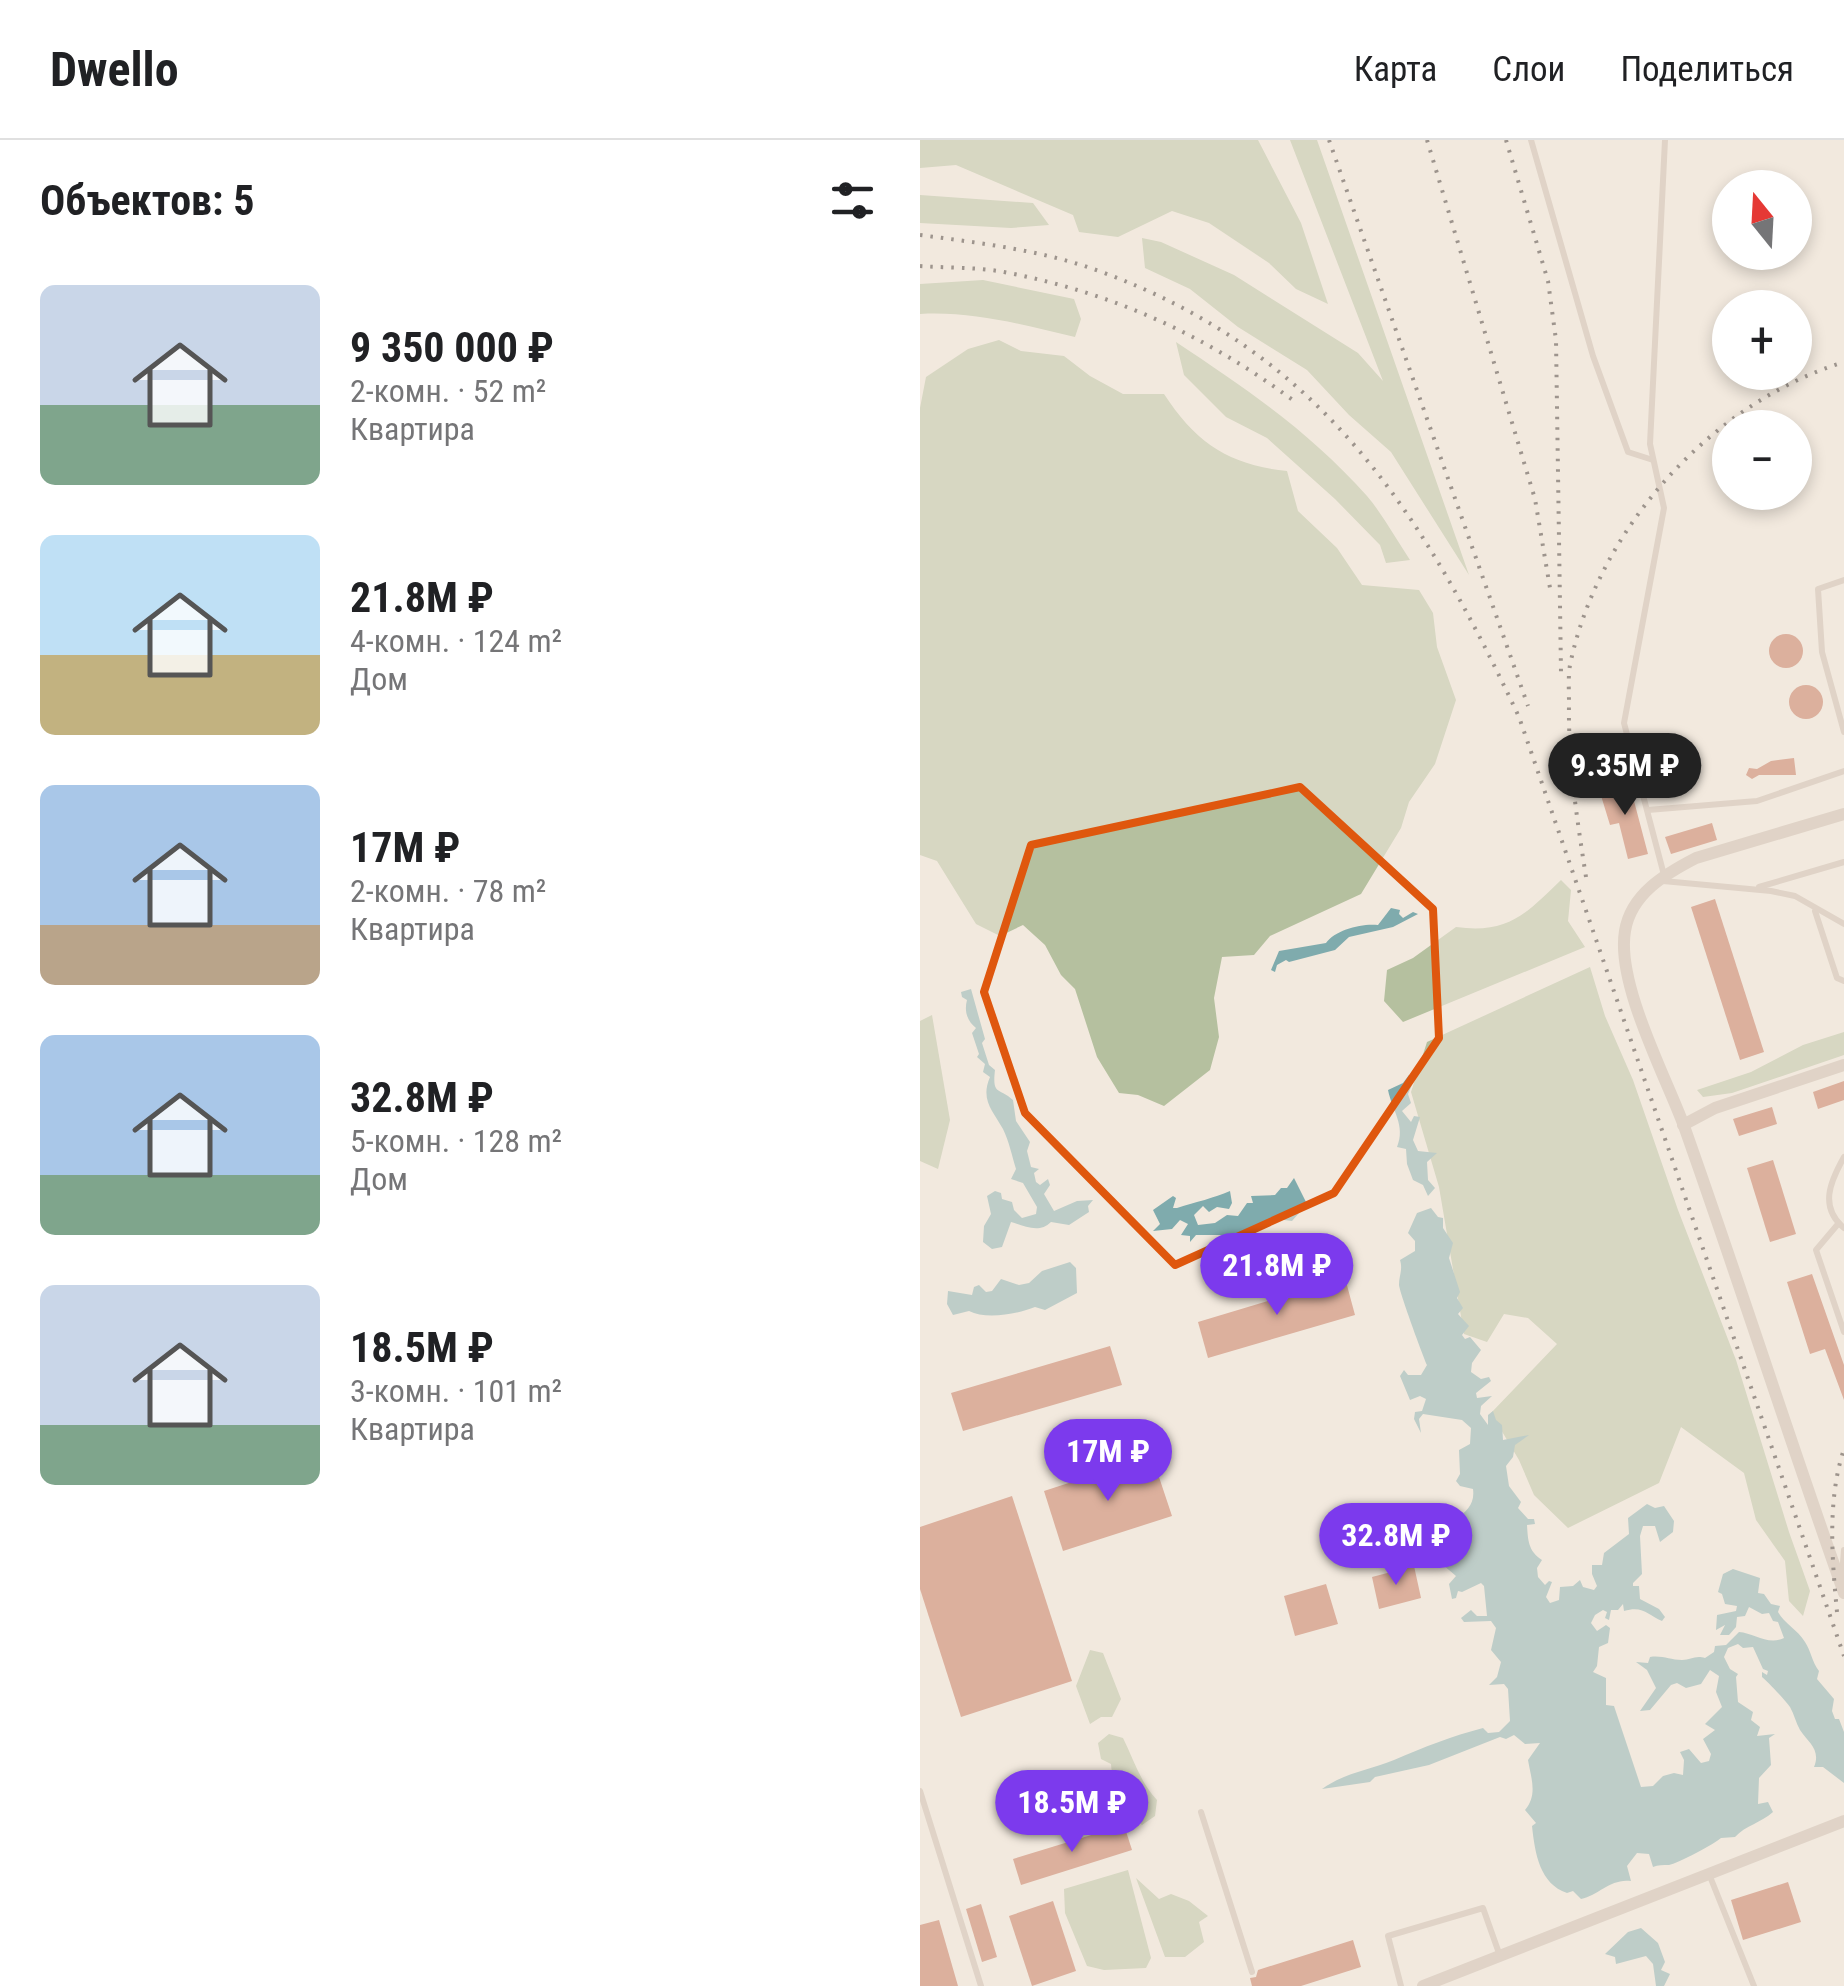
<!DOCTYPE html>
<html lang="ru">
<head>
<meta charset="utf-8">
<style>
	:root { --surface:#fff; --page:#f2f2f2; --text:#202124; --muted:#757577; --line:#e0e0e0; --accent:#7c3aed }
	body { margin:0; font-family:"Roboto Condensed",sans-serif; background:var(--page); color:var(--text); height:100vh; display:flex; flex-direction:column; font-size:38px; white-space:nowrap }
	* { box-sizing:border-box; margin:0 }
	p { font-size:32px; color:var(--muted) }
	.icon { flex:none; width:55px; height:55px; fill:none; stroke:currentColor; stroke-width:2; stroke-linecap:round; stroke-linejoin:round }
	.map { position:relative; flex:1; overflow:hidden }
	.side { display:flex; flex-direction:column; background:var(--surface); width:920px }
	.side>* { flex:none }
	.needle { width:65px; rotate:342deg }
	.fabs { position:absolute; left:792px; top:30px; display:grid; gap:20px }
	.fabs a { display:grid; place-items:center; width:100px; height:100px; border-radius:50%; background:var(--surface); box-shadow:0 5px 15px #0003; font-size:50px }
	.price { position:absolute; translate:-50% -85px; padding:0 22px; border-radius:35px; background:var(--accent); color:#fff; font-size:32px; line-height:65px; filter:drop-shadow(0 2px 5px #0008) }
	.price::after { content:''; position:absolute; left:50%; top:60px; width:30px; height:22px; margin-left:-15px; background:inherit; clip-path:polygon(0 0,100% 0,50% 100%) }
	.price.current { background:#222; color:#fff }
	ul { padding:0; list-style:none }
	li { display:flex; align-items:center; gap:30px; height:250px; padding:0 40px }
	li span { display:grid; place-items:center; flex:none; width:280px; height:200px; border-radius:15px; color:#555 }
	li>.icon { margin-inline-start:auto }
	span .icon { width:120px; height:120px; fill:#fffc; stroke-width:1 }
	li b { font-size:42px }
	h2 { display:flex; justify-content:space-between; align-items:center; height:120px; padding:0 40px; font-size:42px }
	header { display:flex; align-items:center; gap:60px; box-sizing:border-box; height:140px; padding:0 50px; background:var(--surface); border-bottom:2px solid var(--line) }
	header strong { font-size:48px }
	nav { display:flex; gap:55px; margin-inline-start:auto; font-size:35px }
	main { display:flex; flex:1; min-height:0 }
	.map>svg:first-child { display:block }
</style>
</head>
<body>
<header>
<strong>Dwello</strong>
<nav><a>Карта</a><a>Слои</a><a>Поделиться</a></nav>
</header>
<main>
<section class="side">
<h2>Объектов: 5<svg class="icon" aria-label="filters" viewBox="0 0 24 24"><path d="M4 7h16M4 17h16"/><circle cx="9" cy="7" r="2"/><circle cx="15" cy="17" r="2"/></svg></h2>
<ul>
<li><span style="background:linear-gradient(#c9d6e8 60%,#7fa58c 0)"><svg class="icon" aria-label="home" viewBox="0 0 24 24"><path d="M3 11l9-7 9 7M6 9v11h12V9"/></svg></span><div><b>9 350 000 ₽</b><p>2-комн. · 52 m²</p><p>Квартира</p></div></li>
<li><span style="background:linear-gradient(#bfe0f5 60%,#c2b280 0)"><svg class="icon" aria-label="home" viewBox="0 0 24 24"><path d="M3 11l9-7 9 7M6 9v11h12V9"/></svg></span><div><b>21.8M ₽</b><p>4-комн. · 124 m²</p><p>Дом</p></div></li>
<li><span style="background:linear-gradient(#a9c7e8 70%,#b9a48a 0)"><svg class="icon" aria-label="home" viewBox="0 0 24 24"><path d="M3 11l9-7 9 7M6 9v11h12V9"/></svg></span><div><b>17M ₽</b><p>2-комн. · 78 m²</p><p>Квартира</p></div></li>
<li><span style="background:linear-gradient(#a9c7e8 70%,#7fa58c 0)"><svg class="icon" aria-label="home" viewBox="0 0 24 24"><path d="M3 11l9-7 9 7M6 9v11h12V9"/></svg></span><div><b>32.8M ₽</b><p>5-комн. · 128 m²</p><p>Дом</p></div></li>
<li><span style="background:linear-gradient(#c9d6e8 70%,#7fa58c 0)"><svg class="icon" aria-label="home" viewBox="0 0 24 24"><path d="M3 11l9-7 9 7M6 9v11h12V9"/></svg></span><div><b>18.5M ₽</b><p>3-комн. · 101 m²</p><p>Квартира</p></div></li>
</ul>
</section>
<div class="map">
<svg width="924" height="1846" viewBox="0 0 924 1846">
	<rect width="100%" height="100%" fill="#f2e9de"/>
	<g fill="#b5c09f">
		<path d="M0,0h338l43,83 27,81 -32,-15 -27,-26 -60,-40 -37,-12 -54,26 -39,-5 -6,-17 -117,-50 -36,3z"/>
		<path d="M370,0h27l152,435 -78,-123 -42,-37 -42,-45 -69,-43 -48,-38 -45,-21 -3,-30 19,4 73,33 124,78 25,28z"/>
		<path d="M0,55l113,8 16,22 -38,3 -91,-5z"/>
		<path d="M63,140l91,19 7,20 -6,18c-51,-12 -102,-26 -155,-23v-30z"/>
		<path d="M79,200l22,11 43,5 26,20 33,18h41c32,49 65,71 123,77l11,40 39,37 25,37 57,5 14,23 4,34 19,53 -21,64 -26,38 -8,26 -40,66 -91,42 -16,19 -32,2 -8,41 5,39 -9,33 -46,36 -26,-11 -19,-2 -22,-36 -22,-68 -14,-14 -16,-30 -22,-20 -23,11 -24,-12 -39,-63 -17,-6v-447l6,-31 42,-28z"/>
		<path d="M256,202c72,48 133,89 191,154 16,19 29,43 43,64l-24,3 -6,-18 -45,-46 -68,-61 -41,-21 -42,-42z"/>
		<path d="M641,740l10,10 -3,31 17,26 -182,75 -19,-21 3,-31 26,-12 43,-31c52,7 70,-13 105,-47z"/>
		<path d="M670,827l15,49 28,64 45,130 58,150 53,172 21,59 -7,25 -14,-15 -4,-40 -29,-41 -12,-47 -63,-46 -22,56 -91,45 -34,-33 -15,-35 -28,-47 66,-69 -29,-26 -24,-4 -17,28 -23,-8 -25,-147 -28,-95 16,-50z"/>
		<path d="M12,875l18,105 -12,49 -18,-8v-140z"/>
		<path d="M924,892v23l-112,38 -29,4 -6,-7 54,-18 52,-27z"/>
		<path d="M170,1510l13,3 18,46 -9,18h-11l-11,7 -14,-38z"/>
		<path d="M189,1594l14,4c11,22 17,44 34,62l-2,16 -13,9c-17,-13 -30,-40 -31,-61l-10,-5 -3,-16z"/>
		<path d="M208,1730l23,88 -5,10 -42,2 -17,-4 -22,-53 -1,-24z"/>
		<path d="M216,1738l23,21 12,-5 18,7 19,15 -9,6 5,20 -19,15h-20z"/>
	</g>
	<g fill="#7fabad">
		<path d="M471,768l9,2 -1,4 4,4 10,-6 5,2 -25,13 -44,10 -14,13 -46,12 -3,-2 -9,5 -2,7 -4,-2 8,-19 47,-8c9,-13 36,-20 52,-18z"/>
		<path d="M51,849l14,50 -3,4 7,22 6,5c-3,26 4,17 18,30l3,21 14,21 -3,9 4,16 8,2 -5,4 2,9 4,3 8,-6 2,6 -6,9 10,17 23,-10 16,-1 -5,6 1,6 -20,13 -18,-3c-12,12 -26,4 -40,0l-9,25 -10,2 -9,-7 1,-16 7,-12 -4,-18 8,-5 6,2 1,6 10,3 2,8 8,8 14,-4 1,-7 -14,-24 -12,-4 5,-10c-4,-13 -7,-28 -13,-40 -10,-18 -23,-29 -13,-52l-7,-5 2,-8 -8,-7 2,-3 -7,-21 4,-5c-9,-7 -12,-17 -9,-28l-5,-3 -1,-5z"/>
		<path d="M489,935l6,3 -7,16 3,9 -9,8 9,11 3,-6 6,1 -7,23 5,11 19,2 -10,9 1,18 7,8 -7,8 -5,-11 -10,-5 -6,-16 -1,-15 -9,-2c9,-21 -5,-37 -9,-57l15,-7z"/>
		<path d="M374,1038l13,26 -15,17 -16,-2 -25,16h-55l-6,7v-6l-9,-1 7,-11 -8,-4 -8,9 -19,2 7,-7 -7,-14 20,-14 3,2 -3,10h4c19,-6 37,-10 53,-17l2,12 -3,6 -12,-2 -8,5 -6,-6 -9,9 4,10 17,-2 12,-8 11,1 9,-13h6l-2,-7 24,-1 6,-7h6z"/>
		<path d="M511,1068l7,9 5,1v10l10,15 -4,15 11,34 -3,6 6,10 -5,6 11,12 -7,9 3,4 5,-2 11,13 -9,13 -1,9 10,7 8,-2 2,4 -15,12 1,5 15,-2 -11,10 -1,8 8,11v-10l5,-4 3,9 6,5 1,15 26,-5 -14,10 -2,12 -7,9 3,20 12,16 -3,6 10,11h6l1,5 -8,1c1,15 1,26 15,35l-5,8 1,9 7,8 4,-4 3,1 -6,15 4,6 9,-3 1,-13 13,-1 7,-6 3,7 11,3 3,-4 -5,-12v-9h10l2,-12 25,-19 -1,-16 19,-14 8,4 9,-2 10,15 -1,11 -13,10 -5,-16h-12l-3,10 2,38 -9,9v3h6l1,13 19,10 6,8 -3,4c-14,-6 -19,-16 -38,-10l-1,-7 -5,6h-7l-2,10 -4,-2 2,-6 -4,-2 -8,5 -4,8 6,8 9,-6 4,3 -2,15 -9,4 -2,19 -4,6 13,6v27l8,1 27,81 12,-1 10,-10 11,-3 9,2 1,-15 -4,-8 9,-3 12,14 8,-2 2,-7 -8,-15 12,-9 -10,-6 17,-17 -6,-15 3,-16 -9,-6 -9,14 -15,4 -9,-5 -6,2 -21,25 -10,1 16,-23 -9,-18 -11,-8 12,1 2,-6c12,-2 20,3 32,3 9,0 13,-5 23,-2l9,-6 1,-6 11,-1 13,-13c15,1 29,14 45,6l-6,-16 -5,-1 -4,-8 -7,1 -13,-7 -4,9 -8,1 -1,10 -7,8h-9l5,-10 -9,5 1,-15 19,-4 1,-5 -12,-2 -3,-10 -4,-2 5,-18 10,-5 27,9 -2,15 6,1 7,10 9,2 -2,6c6,11 20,18 27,30 6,9 7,20 14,29l-2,8 17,20 -2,12 3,8h4l5,13v51l-21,-16h-9c7,-17 -5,-24 -14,-37 -4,-7 -6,-16 -10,-23 -2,-4 -24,-27 -28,-30v-5l5,3 1,-4 -5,-2 -10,-22 -10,1 -5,-4 -10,4 -4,9 6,12 8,5 -2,3 2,25 15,10 -2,8 9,7 -3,9 18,-2 -6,4 2,27 -12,13 -1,26 10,-2 5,10c-12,11 -27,13 -38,25l-14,1c-5,5 -44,26 -52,27 -6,0 -11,0 -16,2l-4,-13 -12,-1 -10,13 4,15c-20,-3 -32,14 -50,18l-8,-8 -6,2c-27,-9 -32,-39 -35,-67l4,-3 -11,-13c13,-15 6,-32 3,-50l12,-17 -15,1 -11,-9 -8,4 -6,-2 -71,28 -54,12 -5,5 -48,7c22,-16 47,-19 72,-29 30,-13 58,-24 89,-32l5,5 11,-1 11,-11 -2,-32 -4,-5 -15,1 8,-8 4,-15 -10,-12 5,-22 -5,-7 -27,1 -3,-4 10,-8 6,6h10l-3,-30 -3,-3 -19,9 -4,-1 -2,7 -4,1 -3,-15 7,-8 -14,-12 10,-6 -12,-2 25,-12 -5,-9 3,-11h-7l-1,-4c12,-9 20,-16 18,-31l-13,-3 -4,-5 4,-7 -1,-24 11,-6 1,-16 -9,-8 -39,-6 -4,5 2,14 -7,-14 1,-7 7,-1 4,-12 -6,-3 -10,4 -10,-24 4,-6 4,5h13l6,-10c-4,-9 -27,-71 -28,-80 0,-10 4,-15 1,-25l15,-9v-10l-7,-8 9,-20z"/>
		<path d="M150,1122l6,6 1,25 -32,17 -10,-3c-17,7 -49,13 -66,4l-16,4 -6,-11 1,-13 24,4 2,-8 5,-2 7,7 6,-1 9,-12 18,6 10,-2 13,-12z"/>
		<path d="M721,1788l17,15 7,19 -4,8 9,4 -6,12h-8l-3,-22 -7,-8 -30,8 -1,-7 -10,-3 23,-22z"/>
	</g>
	<g fill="#c06a4e">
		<circle cx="866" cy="511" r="17"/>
		<circle cx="886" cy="562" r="17"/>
		<path d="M874,618l2,17h-37l-7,4 -6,-4 3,-7 8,1 14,-8z"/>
		<path d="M709,642l19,72 -20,5 -9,-36 -9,2 -11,-36z"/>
		<path d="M792,683l5,17 -46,14 -6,-17z"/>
		<path d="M795,759l49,153 -24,8 -49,-153z"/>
		<path d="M924,941v19l-26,9 -5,-17z"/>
		<path d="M852,967l5,17 -38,12 -6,-17z"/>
		<path d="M853,1020l23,74 -26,8 -23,-74z"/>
		<path d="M892,1134l32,91v35l-19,-51 -15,5 -23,-72z"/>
		<path d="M425,1138l10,37 -147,43 -10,-36z"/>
		<path d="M190,1206l12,39 -159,46 -12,-38z"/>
		<path d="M232,1316l20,60 -109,35 -19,-60z"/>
		<path d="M92,1356l60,185 -111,36 -41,-128v-62z"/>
		<path d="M494,1426l7,32 -42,11 -7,-32z"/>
		<path d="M406,1444l12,40 -43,12 -11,-40z"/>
		<path d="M204,1685l8,25 -111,35 -8,-26z"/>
		<path d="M868,1742l13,40 -58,18 -12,-40z"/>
		<path d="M133,1761l23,70 -44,15 -23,-70z"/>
		<path d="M61,1764l16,53 -15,5 -16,-53z"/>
		<path d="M19,1780l19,66h-38v-61z"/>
		<path d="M433,1800l8,27 -60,19h-49l-2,-8 6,-1 2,-7z"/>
	</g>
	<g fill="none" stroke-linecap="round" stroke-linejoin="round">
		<g stroke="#c9b9ab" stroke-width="6">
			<path d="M611,0l62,216 35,96 25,8"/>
			<path d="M924,440l-26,9 4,63 22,80"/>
			<path d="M728,670l109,-9 87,-30"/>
			<path d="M744,735l-40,-152 40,-215 -14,-64 15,-304"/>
			<path d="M743,741l108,10 24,5 49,28"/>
			<path d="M839,747l85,-25"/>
			<path d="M895,771l22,67 7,3"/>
			<path d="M924,1017c-14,25 -25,50 0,71"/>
			<path d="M918,1084l-22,26 28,82"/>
			<path d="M922,1435l2,-25"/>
			<path d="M0,1651l61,195"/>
			<path d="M281,1672l51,160"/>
			<path d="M789,1734l45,112"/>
			<path d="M481,1846l-13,-50 95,-28 17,48"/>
		</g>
		<g stroke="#c9b9ab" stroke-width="12">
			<path d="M924,674l-148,44c-31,16 -65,36 -71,73 -9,52 40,144 59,195 55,155 105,312 160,467"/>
			<path d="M763,985l32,-17 129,-43"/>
			<path d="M503,1846l421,-165"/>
		</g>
		<g stroke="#372e2a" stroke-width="4" stroke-dasharray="2.5 8" stroke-linecap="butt">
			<path d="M409,0l199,566"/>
			<path d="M507,0l108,359 15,89"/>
			<path d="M586,0l42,141 8,59 5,332"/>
			<path d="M0,95c60,8 121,15 179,36 223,81 324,242 420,446l325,939"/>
			<path d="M0,126c27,2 57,1 84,6 110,21 201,63 290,129"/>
			<path d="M666,737c-9,-58 -18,-115 -17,-174 0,-12 -1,-26 1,-38 28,-136 141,-262 274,-303"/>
			<path d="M917,1472c-5,-53 -10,-112 7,-163"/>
		</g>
	</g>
	<path d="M0 0H924V1846H0ZM380,647l133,122 6,129 -105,155 -159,72 -150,-152 -41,-121 47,-147z" fill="#f2e9de" fill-opacity=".55" fill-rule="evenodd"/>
	<path fill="none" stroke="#df570e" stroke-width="8" stroke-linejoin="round" d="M380,647l133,122 6,129 -105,155 -159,72 -150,-152 -41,-121 47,-147z"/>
</svg>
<div class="fabs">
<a><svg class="needle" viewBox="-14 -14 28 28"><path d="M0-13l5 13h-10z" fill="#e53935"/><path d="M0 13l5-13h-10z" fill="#757577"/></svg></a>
<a>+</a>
<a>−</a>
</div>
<b class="price current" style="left:705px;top:678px">9.35M ₽</b>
<b class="price" style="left:357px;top:1178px">21.8M ₽</b>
<b class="price" style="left:188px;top:1364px">17M ₽</b>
<b class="price" style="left:476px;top:1448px">32.8M ₽</b>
<b class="price" style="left:152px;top:1715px">18.5M ₽</b>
</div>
</main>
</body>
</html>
